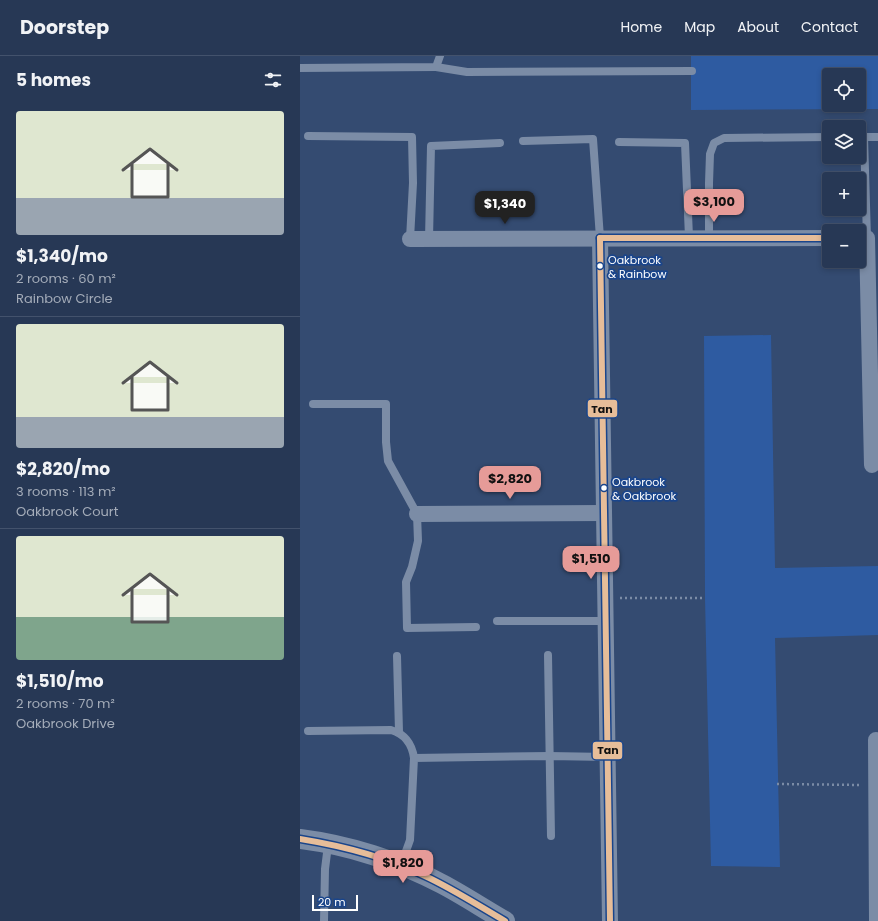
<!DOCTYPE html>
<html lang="en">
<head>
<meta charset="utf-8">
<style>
	:root { --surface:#273855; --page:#33435f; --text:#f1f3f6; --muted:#a4acb9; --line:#43526c; --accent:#e69b98 }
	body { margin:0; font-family:Poppins,sans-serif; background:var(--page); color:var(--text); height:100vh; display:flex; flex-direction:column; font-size:15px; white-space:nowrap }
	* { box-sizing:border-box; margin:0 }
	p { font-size:13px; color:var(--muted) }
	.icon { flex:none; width:22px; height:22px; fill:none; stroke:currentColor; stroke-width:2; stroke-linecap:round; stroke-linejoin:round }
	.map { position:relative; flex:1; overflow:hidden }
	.sheet { display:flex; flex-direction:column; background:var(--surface); width:300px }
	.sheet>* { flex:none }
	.tools { position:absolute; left:522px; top:12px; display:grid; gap:8px }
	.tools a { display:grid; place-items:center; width:44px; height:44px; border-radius:4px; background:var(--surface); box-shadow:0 2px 6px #0003,0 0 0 1px var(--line); font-size:20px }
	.scale { position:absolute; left:12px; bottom:10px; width:46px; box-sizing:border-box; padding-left:4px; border:2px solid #fff; border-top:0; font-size:11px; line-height:14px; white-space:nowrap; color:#fff; -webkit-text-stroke:3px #1a458b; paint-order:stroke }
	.price { position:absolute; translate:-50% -34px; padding:0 9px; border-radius:8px; background:var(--accent); color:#111; font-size:13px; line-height:26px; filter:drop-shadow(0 1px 2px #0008) }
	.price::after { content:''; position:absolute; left:50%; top:24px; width:12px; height:9px; margin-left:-6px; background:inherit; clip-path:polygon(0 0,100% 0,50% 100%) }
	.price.on { background:#222; color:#fff }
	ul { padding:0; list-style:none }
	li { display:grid; align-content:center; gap:8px; height:212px; padding:0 16px }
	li+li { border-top:1px solid var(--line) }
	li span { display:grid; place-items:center; height:124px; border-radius:4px; color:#555 }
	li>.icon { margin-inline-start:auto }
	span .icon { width:72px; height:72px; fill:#fffc; stroke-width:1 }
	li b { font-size:17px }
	h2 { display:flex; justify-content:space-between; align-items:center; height:48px; padding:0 16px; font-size:17px }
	header { display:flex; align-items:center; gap:24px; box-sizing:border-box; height:56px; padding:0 20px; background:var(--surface); border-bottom:1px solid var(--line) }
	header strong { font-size:19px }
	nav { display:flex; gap:22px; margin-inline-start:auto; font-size:14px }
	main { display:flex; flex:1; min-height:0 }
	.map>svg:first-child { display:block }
</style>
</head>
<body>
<header>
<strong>Doorstep</strong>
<nav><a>Home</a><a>Map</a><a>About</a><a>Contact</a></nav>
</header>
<main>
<section class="sheet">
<h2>5 homes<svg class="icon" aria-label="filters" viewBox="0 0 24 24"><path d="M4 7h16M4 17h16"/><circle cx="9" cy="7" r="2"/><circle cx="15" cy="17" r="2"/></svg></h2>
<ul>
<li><span style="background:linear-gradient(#dfe7d0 70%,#9aa5b1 0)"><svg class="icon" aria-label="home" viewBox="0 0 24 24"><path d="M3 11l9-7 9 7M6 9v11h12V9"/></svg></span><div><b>$1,340/mo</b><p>2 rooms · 60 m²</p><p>Rainbow Circle</p></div></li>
<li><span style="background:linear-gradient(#dfe7d0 75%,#9aa5b1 0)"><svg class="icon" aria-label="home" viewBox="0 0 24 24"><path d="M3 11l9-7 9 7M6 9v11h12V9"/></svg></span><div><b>$2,820/mo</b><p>3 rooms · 113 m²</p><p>Oakbrook Court</p></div></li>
<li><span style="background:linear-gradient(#dfe7d0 65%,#7fa58c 0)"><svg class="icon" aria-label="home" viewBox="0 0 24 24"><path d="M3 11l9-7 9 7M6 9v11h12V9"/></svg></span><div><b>$1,510/mo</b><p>2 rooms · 70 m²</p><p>Oakbrook Drive</p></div></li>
</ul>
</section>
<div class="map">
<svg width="578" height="865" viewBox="0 0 578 865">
	<rect width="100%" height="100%" fill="#344b71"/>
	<g fill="#2e5ba1" fill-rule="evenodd">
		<path d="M391,0h187v53l-187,1zM529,19h30v30h-30z"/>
		<path d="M471,279l4,233 103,-2v69l-103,3 5,229 -69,-1 -6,-268 -1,-262z"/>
	</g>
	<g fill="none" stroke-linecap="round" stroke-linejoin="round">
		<g stroke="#7b8ca6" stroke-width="2.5" stroke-dasharray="2 3" stroke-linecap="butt">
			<path d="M320,542h85"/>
			<path d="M477,728l85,1"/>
		</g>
		<g stroke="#7b8ca6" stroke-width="8">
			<path d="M136,11l31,5 225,-1"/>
			<path d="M0,12l136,-1 4,-11"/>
			<path d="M8,80l104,1 1,46 -3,56"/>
			<path d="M560,81h18"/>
			<path d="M564,81l3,101"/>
			<path d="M223,85l70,-2 7,99"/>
			<path d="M319,86l66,1 4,94"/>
			<path d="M409,181v-54l1,-29 4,-11 10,-5 105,-1"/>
			<path d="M129,183l2,-93 69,-3"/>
			<path d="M13,348h73v38l2,19 29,53 1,27 -6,26 -6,15 1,46 69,-1"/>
			<path d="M197,565h108"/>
			<path d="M248,599l3,181"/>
			<path d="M97,600l2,76"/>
			<path d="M8,675l83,-1c14,4 21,14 23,28"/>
			<path d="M101,809l9,-25 4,-82 135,-2 59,1"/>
			<path d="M24,865l1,-52 3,-24"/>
		</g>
		<g stroke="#7b8ca6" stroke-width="16">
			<path d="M300,182l10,683"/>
			<path d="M567,182l5,227"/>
			<path d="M110,183l419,-1"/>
			<path d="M117,458l187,-1"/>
			<path d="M576,684l1,181"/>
		</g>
		<path stroke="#7b8ca6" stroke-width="20" d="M0,783c48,6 99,22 142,45 21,11 42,25 63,37"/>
		<g stroke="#1a458b" stroke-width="9">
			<g id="bus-1">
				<path d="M300,182l10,683"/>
				<path d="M300,182h229"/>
				<path d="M0,783c43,7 86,18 125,37 28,13 54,30 80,45"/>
			</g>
		</g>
		<use href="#bus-1" stroke="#e6bd99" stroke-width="6"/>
	</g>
	<g fill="#fff" stroke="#1a458b" stroke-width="1.5">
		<circle cx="300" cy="210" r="3.5"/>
		<circle cx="304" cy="432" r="3.5"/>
	</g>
	<g text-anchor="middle" stroke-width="3.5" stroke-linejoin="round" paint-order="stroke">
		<g font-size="11" fill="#fff" stroke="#1a458b" text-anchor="start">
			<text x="308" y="208">Oakbrook<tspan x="308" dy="14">&amp; Rainbow</tspan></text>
			<text x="312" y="430">Oakbrook<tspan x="312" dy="14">&amp; Oakbrook</tspan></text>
		</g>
	</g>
	<g stroke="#1a458b" stroke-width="1.5">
		<rect x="287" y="343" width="31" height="19" rx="4" fill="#e6bd99"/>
		<rect x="292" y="685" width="31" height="19" rx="4" fill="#e6bd99"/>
	</g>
	<g font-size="11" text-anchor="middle" font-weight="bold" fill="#111">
		<text x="302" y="357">Tan</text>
		<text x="308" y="698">Tan</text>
	</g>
</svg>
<div class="tools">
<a><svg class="icon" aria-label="locate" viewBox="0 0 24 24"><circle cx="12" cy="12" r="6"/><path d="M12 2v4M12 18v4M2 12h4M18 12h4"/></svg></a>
<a><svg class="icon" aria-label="layers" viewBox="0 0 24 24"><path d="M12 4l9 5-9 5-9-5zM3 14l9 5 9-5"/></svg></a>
<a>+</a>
<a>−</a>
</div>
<div class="scale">20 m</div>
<b class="price" style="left:414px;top:167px">$3,100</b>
<b class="price on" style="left:205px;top:169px">$1,340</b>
<b class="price" style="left:210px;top:444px">$2,820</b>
<b class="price" style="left:291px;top:524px">$1,510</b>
<b class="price" style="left:103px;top:828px">$1,820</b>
</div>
</main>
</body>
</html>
